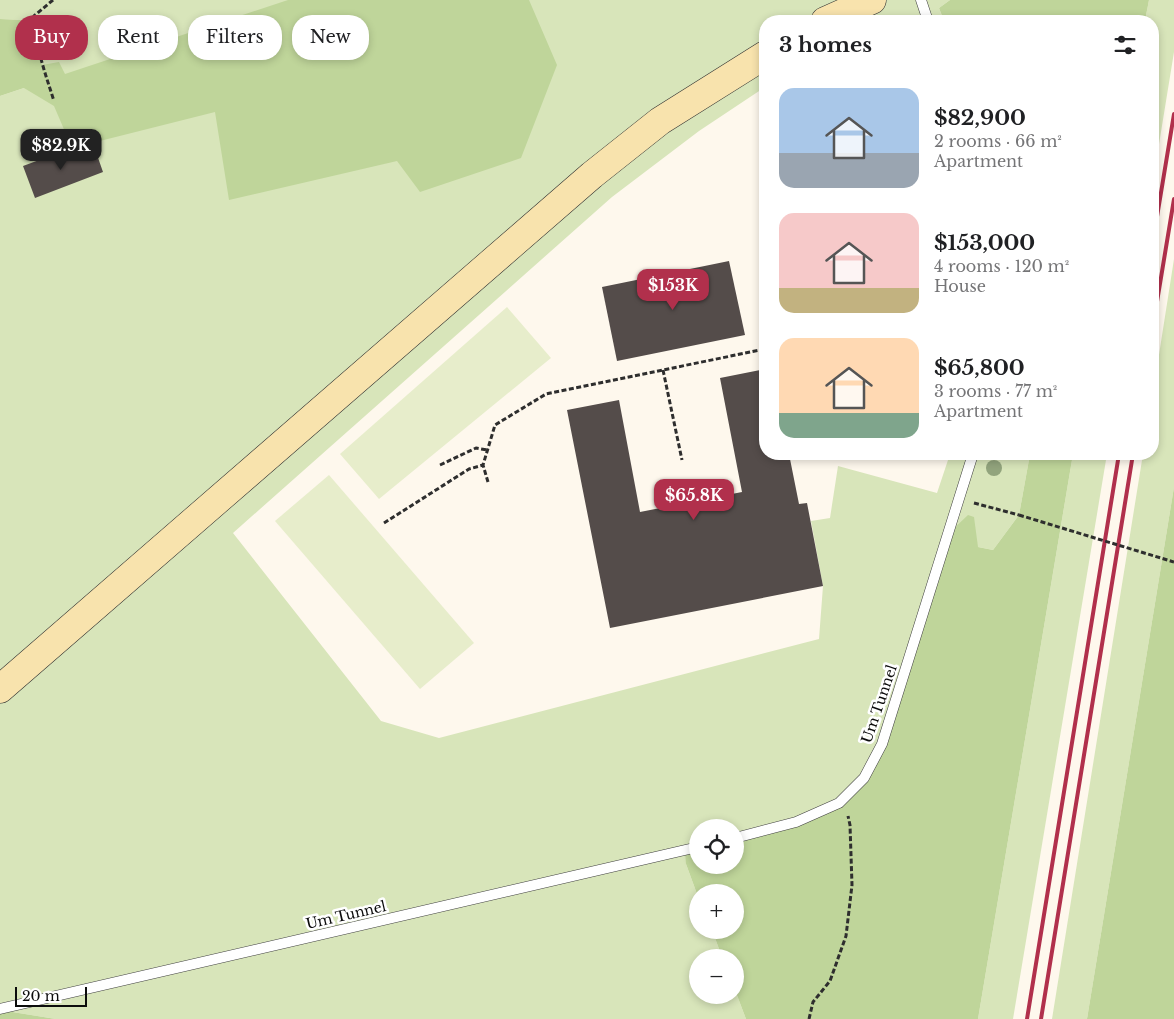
<!DOCTYPE html>
<html lang="en">
<head>
<meta charset="utf-8">
<style>
	:root { --surface:#fff; --page:#f2f2f2; --text:#202124; --muted:#757577; --accent:#b1304c }
	body { margin:0; font-family:"Libre Baskerville",serif; background:var(--page); color:var(--text); height:100vh; display:flex; flex-direction:column; font-size:19px; white-space:nowrap }
	* { box-sizing:border-box; margin:0 }
	p { font-size:16px; color:var(--muted) }
	.icon { flex:none; width:28px; height:28px; fill:none; stroke:currentColor; stroke-width:2; stroke-linecap:round; stroke-linejoin:round }
	.map { position:relative; flex:1; overflow:hidden }
	.details { position:absolute; left:759px; top:15px; width:400px; height:445px; display:flex; flex-direction:column; background:var(--surface); border-radius:20px; box-shadow:0 2px 8px #0003 }
	.details>* { flex:none }
	.guide { position:absolute; left:15px; top:15px; width:475px; height:45px; display:flex; gap:10px }
	.buttons { position:absolute; left:689px; top:819px; display:grid; gap:10px }
	.buttons a { display:grid; place-items:center; width:55px; height:55px; border-radius:50%; background:var(--surface); box-shadow:0 2px 8px #0003; font-size:25px }
	.scale { position:absolute; left:15px; bottom:12px; width:72px; box-sizing:border-box; padding-left:5px; border:2px solid #0c0c0c; border-top:0; font-size:14px; line-height:18px; white-space:nowrap; color:#0c0c0c; -webkit-text-stroke:4px #fff; paint-order:stroke }
	.price { position:absolute; translate:-50% -42px; padding:0 11px; border-radius:10px; background:var(--accent); color:#fff; font-size:16px; line-height:32px; filter:drop-shadow(0 1px 2px #0008) }
	.price::after { content:''; position:absolute; left:50%; top:30px; width:15px; height:11px; margin-left:-8px; background:inherit; clip-path:polygon(0 0,100% 0,50% 100%) }
	.price.current { background:#222; color:#fff }
	ul { padding:0; list-style:none }
	li { display:flex; align-items:center; gap:15px; height:125px; padding:0 20px }
	li span { display:grid; place-items:center; flex:none; width:140px; height:100px; border-radius:15px; color:#555 }
	li>.icon { margin-inline-start:auto }
	span .icon { width:60px; height:60px; fill:#fffc; stroke-width:1 }
	li b { font-size:21px }
	h2 { display:flex; justify-content:space-between; align-items:center; height:60px; padding:0 20px; font-size:21px }
	.chip { padding:0 18px; border-radius:20px; background:var(--surface); box-shadow:0 2px 8px #0003; font-size:18px; line-height:45px }
	.chip.current { background:var(--accent); color:#fff }
	.map>svg:first-child { display:block }
</style>
</head>
<body>
<div class="map">
<svg width="1174" height="1019" viewBox="0 0 1174 1019">
	<rect width="100%" height="100%" fill="#fef8ed"/>
	<g fill="#d8e5ba">
		<path d="M0,0h950l-11,8 5,13h-179v66l-66,44 -87,66 -379,336 148,188 58,17 380,-99 4,-53 -12,-65 19,-3 8,-52 99,27 13,-39h80l-11,61 -26,35 -15,-3 -96,197 -18,34 -25,25 -104,35v-10h-37l-1,19 -11,17 11,30 1,36h14l10,27 -24,1v37h37v-5l11,29h-690l-56,-9v-914l24,-8 18,-22 -17,-46 -25,-1z"/>
		<path d="M1149,0h25v52l-21,129 -1,-160h-7z"/>
		<path d="M1174,259v228l-87,532h-35l91,-565h9l1,-61z"/>
		<path d="M1073,454h34l-94,565h-35z"/>
	</g>
	<g fill="#bfd59a">
		<path d="M288,0h241l28,65 -36,93 -101,34 -23,-31 -168,39 -14,-88 -143,36 -18,-42 -30,-18 -24,8v-77l25,1 17,45 17,-3 6,12z"/>
		<path d="M950,0h199l-4,21h-201l-5,-13z"/>
		<path d="M1030,454h43l-95,565h-232l-11,-29v-32l-13,-1 -10,-27h23v-38l-38,2 -11,-30 -1,-13 12,-4 1,18h37v-27l104,-35 25,-25 18,-34 66,-210 20,-19 6,2 4,30 15,3 26,-35z"/>
		<path d="M1174,487v532h-87z"/>
		<path d="M0,1010l56,9h-56z"/>
	</g>
	<g fill="#e7edcb">
		<path d="M507,307l44,51 -172,141 -39,-45z"/>
		<path d="M329,475l145,168 -54,46 -145,-168z"/>
	</g>
	<g fill="#544c4a">
		<path d="M77,146l4,11 15,-5 7,20 -68,26 -12,-32z"/>
		<path d="M729,261l16,74 -128,26 -15,-74z"/>
		<path d="M765,369v85h24l10,50 8,-1 16,83 -213,42 -43,-218 52,-10 21,112 102,-20 -22,-114z"/>
	</g>
	<g fill="none" stroke-linecap="round" stroke-linejoin="round">
		<g stroke="#3f3f3f" stroke-width="11">
			<g id="lane">
				<path d="M921,0l7,21"/>
				<path d="M735,838l61,-16 43,-19 25,-25 18,-34 91,-290"/>
				<path d="M0,1009l698,-162"/>
			</g>
		</g>
		<g stroke="#2e2e2e" stroke-width="29">
			<g id="secondary">
				<path d="M825,21l47,-21"/>
				<path d="M0,689l592,-514 68,-54 105,-66"/>
			</g>
		</g>
		<g stroke="#2e2e2e" stroke-width="3" stroke-dasharray="5 2.5" stroke-linecap="butt">
			<path d="M53,0l-19,16c1,29 11,57 20,85"/>
			<path d="M663,370l19,90"/>
			<path d="M440,465l36,-17 11,2"/>
			<path d="M488,482l-5,-17 12,-40 51,-31 219,-45"/>
			<path d="M974,503l45,12"/>
			<path d="M384,523l85,-54 14,-4"/>
			<path d="M809,1019l4,-17 17,-21 16,-45 6,-51 -2,-60 -2,-9"/>
		</g>
		<use href="#lane" stroke="#fff" stroke-width="10"/>
		<use href="#secondary" stroke="#f8e3ad" stroke-width="28"/>
		<g stroke="#b1304c" stroke-width="4">
			<path d="M1152,247l22,-133"/>
			<path d="M1152,332l22,-133"/>
			<path d="M1027,1019l92,-565"/>
			<path d="M1041,1019l92,-565"/>
		</g>
		<path stroke="#2e2e2e" stroke-width="3" stroke-dasharray="5 2.5" stroke-linecap="butt" d="M1019,515l155,47"/>
	</g>
	<circle fill="#92a47d" cx="994" cy="468" r="8"/>
	<g text-anchor="middle" stroke-width="5" stroke-linejoin="round" paint-order="stroke">
		<g font-size="14" fill="#0c0c0c" stroke="#fff">
			<text transform="translate(879 704) rotate(-71)" y="5">Um Tunnel</text>
			<text transform="translate(346 915) rotate(-13)" y="5">Um Tunnel</text>
		</g>
	</g>
</svg>
<div class="buttons">
<a><svg class="icon" aria-label="locate" viewBox="0 0 24 24"><circle cx="12" cy="12" r="6"/><path d="M12 2v4M12 18v4M2 12h4M18 12h4"/></svg></a>
<a>+</a>
<a>−</a>
</div>
<div class="scale">20 m</div>
<b class="price current" style="left:61px;top:171px">$82.9K</b>
<b class="price" style="left:673px;top:311px">$153K</b>
<b class="price" style="left:694px;top:521px">$65.8K</b>
<div class="guide">
<a class="chip current">Buy</a>
<a class="chip">Rent</a>
<a class="chip">Filters</a>
<a class="chip">New</a>
</div>
<section class="details">
<h2>3 homes<svg class="icon" aria-label="filters" viewBox="0 0 24 24"><path d="M4 7h16M4 17h16"/><circle cx="9" cy="7" r="2"/><circle cx="15" cy="17" r="2"/></svg></h2>
<ul>
<li><span style="background:linear-gradient(#a9c7e8 65%,#9aa5b1 0)"><svg class="icon" aria-label="home" viewBox="0 0 24 24"><path d="M3 11l9-7 9 7M6 9v11h12V9"/></svg></span><div><b>$82,900</b><p>2 rooms · 66 m²</p><p>Apartment</p></div></li>
<li><span style="background:linear-gradient(#f6c9c9 75%,#c2b280 0)"><svg class="icon" aria-label="home" viewBox="0 0 24 24"><path d="M3 11l9-7 9 7M6 9v11h12V9"/></svg></span><div><b>$153,000</b><p>4 rooms · 120 m²</p><p>House</p></div></li>
<li><span style="background:linear-gradient(#ffd9b3 75%,#7fa58c 0)"><svg class="icon" aria-label="home" viewBox="0 0 24 24"><path d="M3 11l9-7 9 7M6 9v11h12V9"/></svg></span><div><b>$65,800</b><p>3 rooms · 77 m²</p><p>Apartment</p></div></li>
</ul>
</section>
</div>
</body>
</html>
